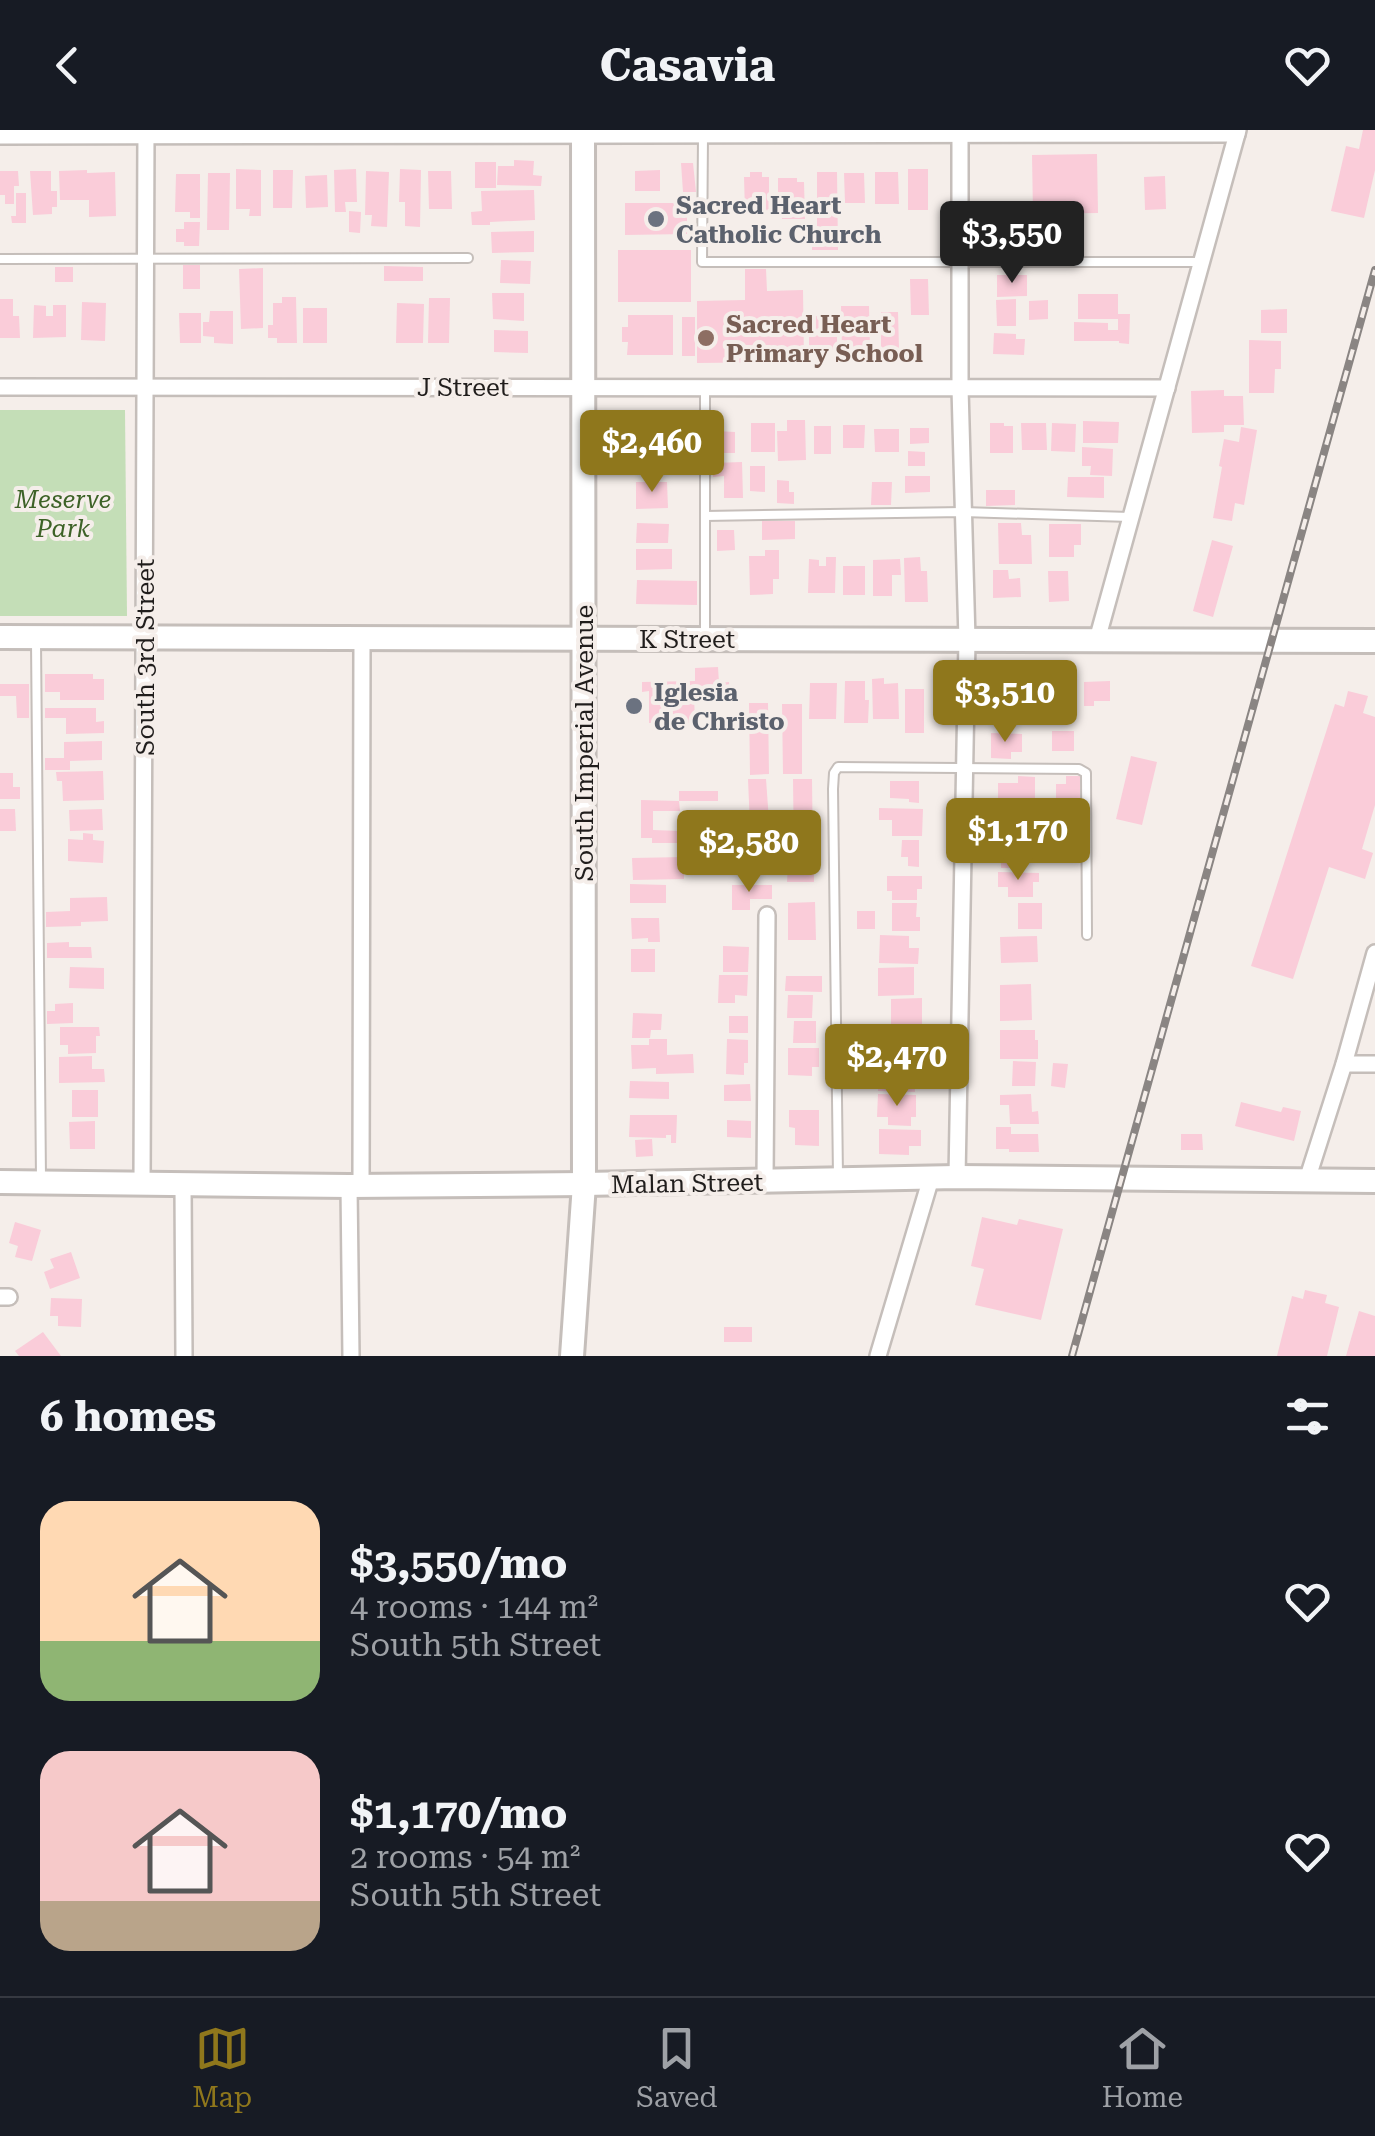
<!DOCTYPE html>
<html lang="en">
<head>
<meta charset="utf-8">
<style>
	:root { --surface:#171b24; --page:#242831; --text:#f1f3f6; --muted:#9ea1a6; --line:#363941; --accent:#8f771c }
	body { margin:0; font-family:"Roboto Serif",serif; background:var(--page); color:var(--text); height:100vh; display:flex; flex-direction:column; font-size:38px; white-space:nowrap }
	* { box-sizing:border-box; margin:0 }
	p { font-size:32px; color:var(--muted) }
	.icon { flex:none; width:55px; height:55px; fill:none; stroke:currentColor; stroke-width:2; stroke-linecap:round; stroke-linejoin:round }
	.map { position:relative; height:1226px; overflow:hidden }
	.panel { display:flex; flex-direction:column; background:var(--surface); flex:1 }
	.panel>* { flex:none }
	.price { position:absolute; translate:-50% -85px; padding:0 22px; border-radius:10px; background:var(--accent); color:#fff; font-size:32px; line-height:65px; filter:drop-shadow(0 2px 5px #0008) }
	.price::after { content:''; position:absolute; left:50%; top:60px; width:30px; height:22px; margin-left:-15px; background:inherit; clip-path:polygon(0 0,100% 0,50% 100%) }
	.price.on { background:#222; color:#fff }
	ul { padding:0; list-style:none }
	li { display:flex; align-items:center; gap:30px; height:250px; padding:0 40px }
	li span { display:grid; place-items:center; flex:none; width:280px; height:200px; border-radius:30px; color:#555 }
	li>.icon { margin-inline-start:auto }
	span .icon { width:120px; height:120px; fill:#fffc; stroke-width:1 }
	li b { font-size:42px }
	h2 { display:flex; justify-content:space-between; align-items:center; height:120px; padding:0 40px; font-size:42px }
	header { display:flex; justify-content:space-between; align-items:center; height:130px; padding:0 40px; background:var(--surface); font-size:45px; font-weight:700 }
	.tabs { display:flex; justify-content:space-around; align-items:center; height:140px; border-top:2px solid var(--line); background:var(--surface); font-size:28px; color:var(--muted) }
	.tabs a { display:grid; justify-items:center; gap:5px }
	.tabs .on { color:var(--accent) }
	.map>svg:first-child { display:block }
</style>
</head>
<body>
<header><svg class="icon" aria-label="back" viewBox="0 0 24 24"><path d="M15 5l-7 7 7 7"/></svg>Casavia<svg class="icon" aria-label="heart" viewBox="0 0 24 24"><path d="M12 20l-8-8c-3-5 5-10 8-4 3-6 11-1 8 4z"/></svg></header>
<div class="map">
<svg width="1375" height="1226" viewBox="0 0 1375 1226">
	<rect width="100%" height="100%" fill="#f5eeea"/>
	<path fill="#c4deb7" d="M0,280h125l2,206h-127z"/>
	<g fill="#faccd9">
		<path d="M1363,0h12v40l-11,48 -33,-7 15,-65 13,3z"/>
		<path d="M1097,24l1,59 -65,1 -1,-59z"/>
		<path d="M514,30l20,1 -1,14 9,1 -1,10 -44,-1 1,-19h16z"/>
		<rect x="475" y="32" width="21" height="26"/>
		<path d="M681,33h12l3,29h-13z"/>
		<path d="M236,39l25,1v46h-12l1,-7h-14z"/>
		<path d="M356,39l1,33h-12l1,10h-11l-1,-42z"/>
		<path d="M400,39l21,1 -1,57 -15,-1v-24h-6z"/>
		<rect x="908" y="39" width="20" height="41"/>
		<path d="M87,40v3l28,-1 1,44 -27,1v-17h-29l-1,-29z"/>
		<path d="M273,40h20l-1,38h-19z"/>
		<path d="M660,40v21h-25v-20z"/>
		<path d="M0,41h18l1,15h-5v18h-9v-9h-5z"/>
		<path d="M30,41h21v20h6v16h-5v7l-19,1z"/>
		<path d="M366,41l23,1 -2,55 -16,-1 1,-11h-7z"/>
		<path d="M428,41h23l1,38h-23z"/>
		<path d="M750,42h12v5h7v35h-24l-1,-35h6z"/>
		<path d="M817,42h20l1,78h-26v-15h5z"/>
		<path d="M875,42h23l1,32h-24z"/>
		<path d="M208,43h22l-1,57h-22z"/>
		<path d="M844,43h20l1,30h-20z"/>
		<path d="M176,44h24v44h-10v-6h-15z"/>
		<path d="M327,45l1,32 -22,1 -1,-32z"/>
		<path d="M1165,46l1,33 -21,1 -1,-33z"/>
		<path d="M778,48h19v4h7l1,37h-23v-9h-4z"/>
		<path d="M534,60l1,30 -45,2v3h-18l-1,-13 11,-1 -1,-20z"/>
		<path d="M16,63h10v30h-14l-1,-7h5z"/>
		<path d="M625,73h62v31l-62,1z"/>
		<path d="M349,81l12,1 -1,21 -11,-1z"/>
		<path d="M995,89l20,1v30h-20z"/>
		<path d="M184,92h16l-1,24h-15v-4h-8v-13h8z"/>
		<path d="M534,101v21l-42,1 -1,-21z"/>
		<rect x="618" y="120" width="73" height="52"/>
		<path d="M501,130l30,1 -1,23 -30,-1z"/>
		<rect x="183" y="135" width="17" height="24"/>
		<path d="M384,136l39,1v14h-39z"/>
		<rect x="55" y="137" width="18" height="15"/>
		<path d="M263,138v60l-22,1 -2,-60z"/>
		<path d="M745,139h21l1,22 36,-1 1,72 -107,1v-62l48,-1z"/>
		<path d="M997,145h30v21l-30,1z"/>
		<path d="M910,149h18l1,36h-18z"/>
		<path d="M492,163h32v28l-31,-2z"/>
		<path d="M1078,164h40v20h12l-1,30 -10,-1v-2h-45v-19l34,1v7h10v-11h-40z"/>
		<path d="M282,167h14l1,46h-20v-5h-9v-13h5v-22h9z"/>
		<path d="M429,168h21l-1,45h-21z"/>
		<path d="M0,169h13v17h6l1,22h-20z"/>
		<path d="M1016,169v27h-19l-1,-26z"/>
		<path d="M1048,170v19l-19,1v-19z"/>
		<path d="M82,172l24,1 -1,38 -24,-1z"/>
		<path d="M397,173l27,1 -1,39h-27z"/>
		<path d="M34,175l12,1v10h7v-11h13v32l-33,1z"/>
		<path d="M841,176h28l1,43 -28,1z"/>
		<rect x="303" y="178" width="24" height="35"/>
		<path d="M1287,179v24h-26v-23z"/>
		<path d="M210,181h23v33l-19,-1v-6l-11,-1v-14h6z"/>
		<path d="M881,182h17l1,37h-18z"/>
		<path d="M179,183h22v30h-21z"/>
		<path d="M628,185h45v40h-46l1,-13h-6v-15h6z"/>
		<path d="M809,186h18v7h10v27h-28z"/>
		<rect x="682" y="187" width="13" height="39"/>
		<path d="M494,200l34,1v22l-34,-1z"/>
		<path d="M994,203l22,1v5h9l-1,16 -31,-1z"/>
		<path d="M1249,210l32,1v28h-6l-1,24h-25z"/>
		<path d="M1224,260v6h19l1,29h-20v7l-32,1 -1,-42z"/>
		<path d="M635,287h42v31h-41z"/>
		<path d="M787,290h18l1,40 -28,1 -1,-30h10z"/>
		<path d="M1083,291l36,1 -1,21h-35z"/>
		<rect x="751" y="293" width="24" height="29"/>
		<path d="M990,293h14v3h9v27h-23z"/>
		<path d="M1021,293h25l1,27h-25z"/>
		<path d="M1052,293l24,1 -1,28 -24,-1z"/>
		<path d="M843,295h22l-1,23h-21z"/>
		<rect x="814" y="296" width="17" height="28"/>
		<path d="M1241,297l16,3 -13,75 -9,-2 -3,18 -19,-3 9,-51 -3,-1 5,-27 15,3z"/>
		<path d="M910,298h19v15l-19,1z"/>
		<path d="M874,299h25v23h-24z"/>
		<path d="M716,301l19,1v21h-19z"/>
		<path d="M1082,317l31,2 -1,27 -22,-1 1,-9h-9z"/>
		<path d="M908,321l17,1v14h-17z"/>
		<path d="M679,326v13h-8v4l-33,1 -1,-17z"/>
		<path d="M742,332l1,36h-19v-22l-11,1v-14z"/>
		<path d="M750,336h15v26l-15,-1z"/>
		<path d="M905,346h25v16l-25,1z"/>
		<path d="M1068,347h36v21l-37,-1z"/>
		<path d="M777,350l12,1v11h5v12l-17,-1z"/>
		<path d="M636,352h31l1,26 -32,1z"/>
		<path d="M872,352h20l-1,23h-20z"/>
		<path d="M986,360h29v15l-29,1z"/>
		<path d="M762,391h33v18l-33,1z"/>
		<path d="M637,393l32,1 -1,19h-32z"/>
		<path d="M998,393h23l1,12h9l1,29h-33z"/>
		<path d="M1049,394h32v21h-7v12h-25z"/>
		<path d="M717,400h17l1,20 -18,1z"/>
		<path d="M1212,410l21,6 -20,71 -20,-6z"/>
		<path d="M636,419h36v20l-36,1z"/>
		<path d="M765,420h14v29h-6v15l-23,1 -1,-39h16z"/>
		<path d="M826,427h10l-1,36h-27l1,-34 10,1v6h7z"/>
		<path d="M920,427l1,14h6l1,31h-23l-1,-44z"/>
		<path d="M900,429l1,16h-9v21h-19v-36z"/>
		<rect x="843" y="436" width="22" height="29"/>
		<path d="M993,440h15l1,9 11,-1 1,19 -28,1z"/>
		<path d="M1048,441h20l1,30 -20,1z"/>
		<path d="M637,450l60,1v24l-61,-1z"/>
		<path d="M718,537l1,16 10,-1 1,12 -36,1 1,28h-46v-32l-7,1v-10l53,-1v-13z"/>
		<path d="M45,544h48v5h11v21h-44v-8h-15z"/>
		<path d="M884,548v6l14,-1 1,36h-26l-1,-40z"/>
		<path d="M993,548l23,1v17l-24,-1z"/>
		<path d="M845,551h20v19h4l-1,23h-24z"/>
		<path d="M1110,551v20h-16v5h-10v-24z"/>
		<path d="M810,553h27l-1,36h-27z"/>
		<path d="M0,554h29v34h-12l-1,-22h-16z"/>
		<path d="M1074,558v21h-18l-1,-20z"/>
		<rect x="905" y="559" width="19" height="44"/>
		<path d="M1348,561l20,5 -5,17 12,4v88l-13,44 11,4 -8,26 -36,-12 -36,112 -42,-13 84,-262 9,3z"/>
		<path d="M749,573h19l1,71 -19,1z"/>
		<path d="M782,574h20v70h-19z"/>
		<path d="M993,575l19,1v18l-19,-1z"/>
		<path d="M45,578h51v14l8,-1v12l-38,1v-16h-21z"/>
		<rect x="1052" y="601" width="22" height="20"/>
		<path d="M991,603l31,1v18h-11v7l-20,-1z"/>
		<path d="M102,611v19l-32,1v9h-25v-12h19v-16z"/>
		<path d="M1131,626l26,6 -15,63 -26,-6z"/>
		<path d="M103,641l1,29 -41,1 -1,-20h-5l-1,-9z"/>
		<path d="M0,643h13v14h7v12h-20z"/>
		<path d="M1018,646l17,1v22l-37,-1v-15h20z"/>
		<path d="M1066,646h14v28l-24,1v-21h10z"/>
		<path d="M748,649h18l5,70 -20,1z"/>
		<path d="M793,649h19l1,81h-19z"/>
		<path d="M890,651h29v22l-10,-1v-3l-19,-1z"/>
		<rect x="679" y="661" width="39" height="10"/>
		<path d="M641,670l38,1 1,10h-27v19l27,1v12h-28v-5h-11z"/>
		<path d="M879,678l44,1 -1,27h-30v-16h-13z"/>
		<path d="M0,679h15l1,22h-16z"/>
		<path d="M102,679l1,21 -33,1 -1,-21z"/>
		<path d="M1003,686h19l-1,19h-19z"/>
		<path d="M83,703l10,1v6l11,1 -1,22 -35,-2v-22l15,1z"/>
		<path d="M1027,708l18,1 -1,18 -18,-1z"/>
		<path d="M902,710h17v27l-11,-1v-9h-7z"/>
		<rect x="1001" y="723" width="22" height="15"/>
		<path d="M684,727v22l-51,1 -1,-22z"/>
		<path d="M788,735h26v17h-27z"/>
		<path d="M998,742l41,1v9h-6v15h-25v-10h-10z"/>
		<path d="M887,746h35v13h-5v11h-25v-9h-5z"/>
		<path d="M630,754l36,1v18h-36z"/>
		<path d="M732,755h40v14h-22v11h-18z"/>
		<path d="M107,767l1,24 -27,1v4l-35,1v-15l24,-1v-13z"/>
		<path d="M815,772l1,38h-28v-37z"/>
		<path d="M892,773h25l-1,14h4v14h-28z"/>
		<rect x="1018" y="773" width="24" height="26"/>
		<rect x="857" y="781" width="18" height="18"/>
		<path d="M631,788h28l1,24h-12v-4l-16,1z"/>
		<path d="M880,805l29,1v12h10l-1,16 -39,-1z"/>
		<path d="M1037,806l1,26 -37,1 -1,-26z"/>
		<path d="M69,812v5h22l1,11h-45v-15z"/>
		<path d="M723,816l26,1 -1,25h-25z"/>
		<rect x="631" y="819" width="24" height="23"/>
		<path d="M70,837l34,1v21l-35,-1z"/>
		<path d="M914,837v28l-36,1v-28z"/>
		<path d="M719,845h29l-1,21 -12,-1v8h-17z"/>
		<path d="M786,846h36v16l-37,-1z"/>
		<path d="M1031,854l1,36 -32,1v-36z"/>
		<path d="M788,865h25l-1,23h-25z"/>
		<path d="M922,868v29h-31v-28z"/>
		<path d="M73,873v20l-26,1v-13h8v-7z"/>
		<path d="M633,883l29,1 -1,16h-10l-1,8h-18z"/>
		<rect x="729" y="886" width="19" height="17"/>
		<path d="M794,891h22v22h-23z"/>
		<path d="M60,897h39l1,9h-4v17l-28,1v-9h-8z"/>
		<path d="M1000,900h35v10h3v19h-38z"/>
		<rect x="883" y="901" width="31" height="27"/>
		<path d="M649,909h18v16l26,-1 1,19 -38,1v-6l-24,1 -1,-24h18z"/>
		<path d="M727,909l21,1v23h-4v12l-18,-1z"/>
		<path d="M788,918h31v19h-7v9l-24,-1z"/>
		<path d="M92,926v13h12l1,13 -46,1v-26z"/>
		<path d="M879,930h21v7h15v25l-37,-1z"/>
		<path d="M1013,931l23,1 -1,24h-23z"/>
		<path d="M1053,933l15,1 -3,24 -14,-2z"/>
		<path d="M630,951l39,1v17l-40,-1z"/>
		<path d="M750,954l1,17h-27v-16z"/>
		<rect x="72" y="960" width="26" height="27"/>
		<path d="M878,964l38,1v22h-5v9l-23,-1v-8h-11z"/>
		<path d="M1031,964l1,18 6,-1 1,13h-29l-1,-19h-9v-10z"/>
		<path d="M1241,972l40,10 2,-5 18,4 -7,30 -59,-15z"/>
		<path d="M789,980h30v36l-24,-1v-17l-6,-1z"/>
		<path d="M630,985h47l-1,28h-5v-8h-5v3l-37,-1z"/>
		<path d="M727,990l24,1v17l-24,-1z"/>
		<path d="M95,991v28h-25l-1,-27z"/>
		<path d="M996,997h15v7h27l1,18h-30v-3h-13z"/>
		<path d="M879,999l42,1v16h-12v9l-30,-1z"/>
		<path d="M1181,1004h21l1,16h-22z"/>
		<path d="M652,1009l1,17 -17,1 -1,-17z"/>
		<path d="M982,1087l35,8 2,-6 44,10 -22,91 -66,-15 9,-36 -13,-3z"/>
		<path d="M15,1092l26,8 -9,31 -17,-4 3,-11 -9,-3z"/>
		<path d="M71,1122l9,26 -30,11 -6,-17 10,-4 -4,-9z"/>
		<path d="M1305,1160l22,5 -2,8 14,4 -12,49h-50l15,-60 11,3z"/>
		<path d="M51,1168l31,1 -1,28 -23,-1v-10h-8z"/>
		<path d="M1359,1181l16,5v40h-29z"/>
		<rect x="724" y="1197" width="28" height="15"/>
		<path d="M43,1202l18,24h-42l-4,-5z"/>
	</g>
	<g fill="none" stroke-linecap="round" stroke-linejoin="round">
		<g stroke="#c5beba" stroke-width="12">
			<g id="lane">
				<path d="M703,6l-1,126h500"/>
				<path d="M0,129l468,-1"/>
				<path d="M705,386l258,-4 167,5"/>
				<path d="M705,507v-251"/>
				<path d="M36,512l5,536"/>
				<path d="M838,1046l-5,-387 1,-16 4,-6 241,2 7,4 1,162"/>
			</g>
		</g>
		<g stroke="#c5beba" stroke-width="20">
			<g id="street">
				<path d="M0,6l1237,-2"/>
				<path d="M0,257l1167,1"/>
				<path d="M1097,510l141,-510"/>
				<path d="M1344,934h31"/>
				<path d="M957,1047l10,-537 -7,-252v-258"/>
				<path d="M1307,1050l37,-116 31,-111"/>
				<path d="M765,1051l2,-266"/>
				<path d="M142,1054l4,-1054"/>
				<path d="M183,1055l1,171"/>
				<path d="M349,1056l2,170"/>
				<path d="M361,1056l1,-548"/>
				<path d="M0,1167h9"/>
				<path d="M878,1226l53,-178"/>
			</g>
		</g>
		<g stroke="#c5beba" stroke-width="28">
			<g id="secondary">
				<path d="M0,507l1375,4"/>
				<path d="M0,1052l349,4 235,-2 373,-7 418,4"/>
				<path d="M572,1226l12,-172 -1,-1054"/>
			</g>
		</g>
		<use href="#lane" stroke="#fff" stroke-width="8"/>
		<use href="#street" stroke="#fff" stroke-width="15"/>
		<use href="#secondary" stroke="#fff" stroke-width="22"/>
		<g stroke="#8a8583" stroke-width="8">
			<path id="rail" d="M1072,1226l303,-1086"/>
		</g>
		<use href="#rail" stroke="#f5eeea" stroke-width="4" stroke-dasharray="11" stroke-linecap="butt"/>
	</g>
	<g fill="#6b7280" stroke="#f5eeea" stroke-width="4">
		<circle cx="656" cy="89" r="10"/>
		<circle cx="634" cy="576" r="10"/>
	</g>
	<circle fill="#8d6e63" stroke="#f5eeea" stroke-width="4" cx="706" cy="208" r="10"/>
	<g text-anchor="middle" stroke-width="8" stroke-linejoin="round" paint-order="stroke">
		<g font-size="25" font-weight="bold" fill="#5b616d" stroke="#f5eeea" text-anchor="start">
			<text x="676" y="84">Sacred Heart<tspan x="676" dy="29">Catholic Church</tspan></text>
			<text x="654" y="571">Iglesia<tspan x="654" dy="29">de Christo</tspan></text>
		</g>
		<g font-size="25" font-weight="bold" fill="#785e54" stroke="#f5eeea" text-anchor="start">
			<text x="726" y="203">Sacred Heart<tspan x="726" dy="29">Primary School</tspan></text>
		</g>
		<g font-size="25" fill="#201d1c" stroke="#f5eeea">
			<text x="463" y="266">J Street</text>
			<text x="687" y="518">K Street</text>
			<text transform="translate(145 527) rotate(-90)" y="9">South 3rd Street</text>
			<text transform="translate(584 613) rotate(-90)" y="9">South Imperial Avenue</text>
			<text transform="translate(687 1053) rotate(-1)" y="9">Malan Street</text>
		</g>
		<g font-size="25" font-style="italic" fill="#3d6227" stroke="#f5eeea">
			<text x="63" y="378">Meserve<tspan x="63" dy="29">Park</tspan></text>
		</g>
	</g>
</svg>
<b class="price on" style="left:1012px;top:156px">$3,550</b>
<b class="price" style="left:652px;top:365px">$2,460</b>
<b class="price" style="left:1005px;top:615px">$3,510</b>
<b class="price" style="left:1018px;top:753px">$1,170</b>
<b class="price" style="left:749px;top:765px">$2,580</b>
<b class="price" style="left:897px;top:979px">$2,470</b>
</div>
<section class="panel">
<h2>6 homes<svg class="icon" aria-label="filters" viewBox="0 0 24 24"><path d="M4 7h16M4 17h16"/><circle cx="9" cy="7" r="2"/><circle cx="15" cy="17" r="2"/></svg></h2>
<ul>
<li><span style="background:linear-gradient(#ffd9b3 70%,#8fb573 0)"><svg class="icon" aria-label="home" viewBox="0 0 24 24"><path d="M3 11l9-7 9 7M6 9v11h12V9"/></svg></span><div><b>$3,550/mo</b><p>4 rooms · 144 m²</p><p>South 5th Street</p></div><svg class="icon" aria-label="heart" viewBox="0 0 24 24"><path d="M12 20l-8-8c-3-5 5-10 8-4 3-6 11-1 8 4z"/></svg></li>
<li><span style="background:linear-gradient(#f6c9c9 75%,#b9a48a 0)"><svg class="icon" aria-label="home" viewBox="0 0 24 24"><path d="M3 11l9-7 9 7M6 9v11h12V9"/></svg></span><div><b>$1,170/mo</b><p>2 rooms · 54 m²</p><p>South 5th Street</p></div><svg class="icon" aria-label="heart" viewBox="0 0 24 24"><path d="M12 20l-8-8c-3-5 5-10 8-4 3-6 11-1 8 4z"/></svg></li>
</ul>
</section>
<nav class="tabs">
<a class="on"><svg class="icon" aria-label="map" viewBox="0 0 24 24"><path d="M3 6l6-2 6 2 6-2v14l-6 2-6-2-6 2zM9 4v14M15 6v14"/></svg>Map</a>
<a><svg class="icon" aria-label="saved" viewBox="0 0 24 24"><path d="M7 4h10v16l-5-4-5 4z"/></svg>Saved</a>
<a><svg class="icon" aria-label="home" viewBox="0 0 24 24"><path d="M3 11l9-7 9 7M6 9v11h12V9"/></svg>Home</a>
</nav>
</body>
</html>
